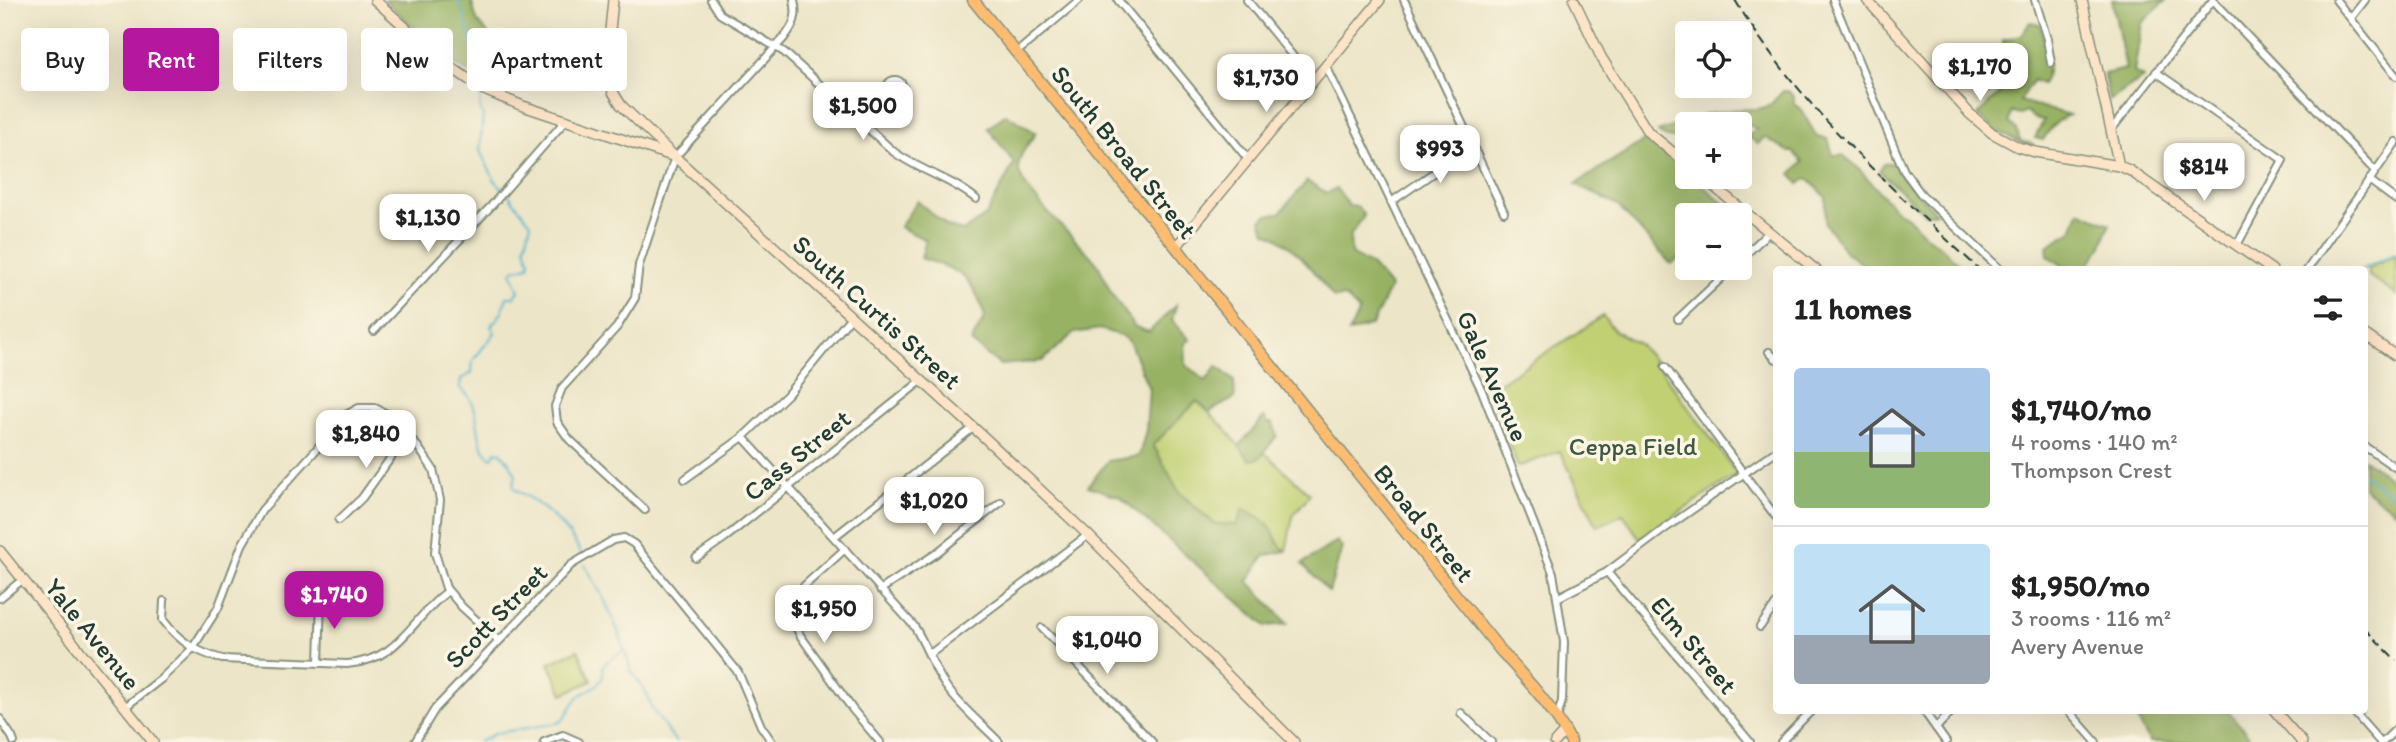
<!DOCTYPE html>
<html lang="en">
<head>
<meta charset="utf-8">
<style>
	:root { --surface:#fff; --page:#f2f2f2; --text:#222; --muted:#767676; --line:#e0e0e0; --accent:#b5179e }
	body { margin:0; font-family:Itim,sans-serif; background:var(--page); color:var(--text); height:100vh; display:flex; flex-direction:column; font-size:26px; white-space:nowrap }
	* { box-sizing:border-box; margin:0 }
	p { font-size:23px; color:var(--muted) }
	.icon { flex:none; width:38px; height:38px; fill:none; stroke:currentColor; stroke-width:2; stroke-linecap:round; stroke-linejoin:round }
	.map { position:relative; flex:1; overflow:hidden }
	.details { position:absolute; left:1773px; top:266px; width:595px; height:448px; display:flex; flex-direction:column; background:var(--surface); border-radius:7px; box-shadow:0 7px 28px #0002 }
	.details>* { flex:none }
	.banner { position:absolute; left:21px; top:28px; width:665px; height:63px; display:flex; gap:14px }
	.controls { position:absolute; left:1675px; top:21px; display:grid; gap:14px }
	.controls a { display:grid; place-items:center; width:77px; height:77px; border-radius:7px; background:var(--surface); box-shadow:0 7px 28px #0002; font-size:35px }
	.price { position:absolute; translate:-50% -60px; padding:0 16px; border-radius:14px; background:#fff; color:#222; font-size:23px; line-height:46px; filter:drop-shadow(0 2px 4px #0008) }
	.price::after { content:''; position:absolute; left:50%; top:42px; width:21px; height:16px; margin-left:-10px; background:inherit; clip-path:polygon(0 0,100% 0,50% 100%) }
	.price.current { background:var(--accent); color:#fff }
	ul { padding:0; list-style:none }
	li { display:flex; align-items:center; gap:21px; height:175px; padding:0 21px }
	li+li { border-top:2px solid var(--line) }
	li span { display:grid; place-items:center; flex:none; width:196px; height:140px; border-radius:7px; color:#555 }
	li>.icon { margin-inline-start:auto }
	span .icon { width:84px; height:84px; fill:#fffc; stroke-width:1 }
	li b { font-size:30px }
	h2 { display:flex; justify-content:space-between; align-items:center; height:84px; padding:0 21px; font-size:30px }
	.pill { padding:0 24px; border-radius:7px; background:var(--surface); box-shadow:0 7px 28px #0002; font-size:24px; line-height:63px }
	.pill.current { background:var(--accent); color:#fff }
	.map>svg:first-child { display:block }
</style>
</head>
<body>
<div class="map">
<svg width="2396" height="742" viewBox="0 0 2396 742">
	<rect width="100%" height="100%" fill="#fcf5e5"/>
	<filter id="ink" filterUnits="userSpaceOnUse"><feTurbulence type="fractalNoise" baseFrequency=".0143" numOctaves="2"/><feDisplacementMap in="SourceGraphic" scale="14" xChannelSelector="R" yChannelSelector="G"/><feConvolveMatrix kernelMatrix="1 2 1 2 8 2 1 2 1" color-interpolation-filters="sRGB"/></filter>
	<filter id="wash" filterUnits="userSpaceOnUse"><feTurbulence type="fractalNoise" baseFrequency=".00686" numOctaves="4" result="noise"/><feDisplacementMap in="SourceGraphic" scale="28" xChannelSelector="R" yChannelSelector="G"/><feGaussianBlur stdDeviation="1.57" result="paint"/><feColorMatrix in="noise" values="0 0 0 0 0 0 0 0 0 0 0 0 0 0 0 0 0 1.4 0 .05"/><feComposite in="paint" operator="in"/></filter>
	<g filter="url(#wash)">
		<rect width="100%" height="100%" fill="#ece5c7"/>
		<g fill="#c1d072" stroke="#708653" stroke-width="2">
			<path d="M2396,255v40l-27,-19 -2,-7z"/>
			<path d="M1603,316l12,15 24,13 16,18 82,112 -97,65 -17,-25 -26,12 -37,-75 -42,16 -30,-77z"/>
			<path d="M1197,401l27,26 26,33 9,-2 5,-6 46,42 -17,22 -7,35 -8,-6 -8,-18 -26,-18 -7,16 -22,-1 -36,-32 -26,-47z"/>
			<path d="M578,650l14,31 -29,13 -14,-31z"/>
		</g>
		<g fill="#98b264" stroke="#5c784c" stroke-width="2">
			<path d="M385,0h86l6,21 18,20 -14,36 21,17 -57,-37z"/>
			<path d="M2112,0h54l-24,23 -8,49 9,6 -34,23 -5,-27 22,-5z"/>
			<path d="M2030,22l10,2c5,19 14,42 2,60l-9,-4 -13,21 49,14c-12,4 -20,15 -26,25l-8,-2 9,-18 -10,-2 -8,-6 -6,3 -8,-4 -3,12 8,7 3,11 13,3 -1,4 -36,-17 -19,-16 29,-28 11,-18 -13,-14 -1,-15 19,-5z"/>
			<path d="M1783,91h5l6,6v7l6,4 17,29 11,2 5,16h10l12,10 39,43 17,12 11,13 22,16 20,20h-95l-23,-17 -21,-29 1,-26 -19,-19 -8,6 -8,-10 12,-12 -11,-11 -2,1 -26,-15 -6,7 -11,-8 10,-7 -18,-9 -8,4h-44v12c-11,4 -20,3 -29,-4l52,-19 25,-4h23l11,-3z"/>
			<path d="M1006,114l30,19c-7,10 -20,24 -17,38 5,24 59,69 76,90 8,10 11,23 17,33 7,11 15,20 21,32l16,6 27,-27 -4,15 18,20 -5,3 1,22 20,16 11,-15 17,15 1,17 -26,14 -12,-11 -44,44 26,47 35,32 23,1 6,-16c10,4 22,10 28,19 7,11 4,15 15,23l-22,5 -16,25 40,43 -22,2 -146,-129 -32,-11 20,-25 31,-5 7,-26 3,-41 -19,-46 -8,-7 -22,-7 -26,4 -32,28 -42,4 -29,-23 14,-25c-13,-42 -24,-46 -64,-59l5,-18 -26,-13 17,-26 31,26 15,4 23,-15 28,-53 -26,-35z"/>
			<path d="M1648,138l39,33v6h6l45,38h-51v39l-16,10 -53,-58 -42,-22z"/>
			<path d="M1894,163l9,14 33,36h-11l-46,-42 5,-7z"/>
			<path d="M1307,181l20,12 9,-5 13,18 9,1 6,9 -14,20 1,18 21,12 18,21 -18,38 -23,8 10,-22 -14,-14 -11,1c-16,-21 -43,-58 -68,-66l-5,-12 6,-5 13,-2z"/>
			<path d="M2079,211l31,13 -9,24 -16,21h-18l-19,-14 -1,-9 25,-15z"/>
			<path d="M1264,417l4,6h5l4,13 -18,22 -9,2 -11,-14z"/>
			<path d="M2364,459l32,24v29l-32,-24z"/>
			<path d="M1337,541l5,7 -13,44 -27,-28z"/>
			<path d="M2132,711h96l26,31h-104z"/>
		</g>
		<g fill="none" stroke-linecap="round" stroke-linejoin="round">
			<g stroke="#50b3cf" stroke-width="2">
				<path d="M457,0c15,25 12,56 28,75l-2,6"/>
				<path d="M480,98v10l3,7 -3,36 14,28 9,10"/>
				<path d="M507,193l24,30 -6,24 5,14 -1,5 -14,3 -3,4 7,18 -5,6h-7l-6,17 -10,12 4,7 -22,27 -1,13 -11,6 -1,9c27,19 9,53 32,70l4,-7 5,2 8,9 7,13 -3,11 3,4c28,15 49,34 65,63"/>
				<path d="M2360,270l36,-17"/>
				<path d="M2364,475l32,23"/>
				<path d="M585,565l20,36 15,35 11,34 16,24 5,15 24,33"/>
				<path d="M479,742l17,-9 62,-10 5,-3 15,-23 20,-13 5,-7v-11l5,-5 15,-10"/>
			</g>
		</g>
	</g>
	<g filter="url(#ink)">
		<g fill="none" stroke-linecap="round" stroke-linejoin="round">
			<g stroke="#86917e" stroke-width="10">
				<g id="street">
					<path d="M711,0l9,14 64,38 110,100c26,19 58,27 82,47"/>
					<path d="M1118,0l130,159"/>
					<path d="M1247,0l66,81"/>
					<path d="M1404,0l100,212"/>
					<path d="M1833,0l71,171 17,23 80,76"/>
					<path d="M2035,0l12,39 4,24"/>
					<path d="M2336,0l60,76"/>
					<path d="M2351,18l14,-18"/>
					<path d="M1016,53l63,-53"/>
					<path d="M1326,66l156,325 71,182 11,69 -2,59 -5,17"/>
					<path d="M2156,72l127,88 -46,85"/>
					<circle cx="895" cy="88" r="8"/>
					<path d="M862,123l27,-29"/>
					<path d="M2111,130l102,-130 162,171"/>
					<path d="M2369,180l27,20"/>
					<path d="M1391,202l81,-56"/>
					<path d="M1740,260l29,-28"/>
					<path d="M2307,270l89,-128"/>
					<path d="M1678,319l54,-51"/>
					<path d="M374,331l119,-127 72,-83"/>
					<path d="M1769,352l7,7"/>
					<path d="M1665,367l111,150"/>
					<path d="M743,437l171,189c12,19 19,41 31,59 15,22 36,38 54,57"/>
					<path d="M2364,446l32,22"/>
					<path d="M685,479l58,-42 44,-42 63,-77"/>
					<path d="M645,510l-76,-71 -12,-17 -2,-16 7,-18 55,-61 18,-29 4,-33 36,-108 109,-119c10,-13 14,-22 10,-38"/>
					<path d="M339,520l23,-22 30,-42 18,-19"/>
					<path d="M834,537l139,-109"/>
					<path d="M845,549l-41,37 -9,13 -3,19 8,17 53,75 27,32"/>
					<path d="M696,558l30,-21 195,-156"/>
					<path d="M1607,572l143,170"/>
					<path d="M880,590l54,-35 67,-53"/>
					<path d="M1559,597l48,-25 56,-42 113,-79"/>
					<path d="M0,598l22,-18"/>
					<path d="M164,601l-1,19c17,22 33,32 59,39l125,5c54,-4 63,-45 101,-73"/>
					<path d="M1760,627l16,-23"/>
					<path d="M1042,628l110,114"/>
					<path d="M930,654l158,-119"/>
					<path d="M319,663l2,-65"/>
					<path d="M125,707l36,-28 31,-30 26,-41 24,-63 20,-35 53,-59 27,-34 17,-9h16l16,8 27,31 15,22 7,31 -5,53 11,35 16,19 36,33"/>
					<path d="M1923,710l23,32"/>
					<path d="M2068,710l28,32"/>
					<path d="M2352,710l28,32"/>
					<path d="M1461,713l30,29"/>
					<path d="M0,719l12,18 2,5"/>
					<path d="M1936,728l17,-18"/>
					<path d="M415,742l20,-33 136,-144 42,-25 11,-2 10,6 104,128 23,54 11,16"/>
					<path d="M544,742l19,-7 16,7"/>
					<path d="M1781,742l31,-32"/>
					<path d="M2383,742l13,-13"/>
				</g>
			</g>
			<g stroke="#86917e" stroke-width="12">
				<g id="secondary">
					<path d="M375,0l70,63 39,27 39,16 149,50"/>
					<path d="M613,0l-7,70 7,22 8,13 54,52 310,281 103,97 206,207"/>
					<path d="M1574,0l27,57 47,75 39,32"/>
					<path d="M1867,0l103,114 22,19 26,14 17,5 84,14 10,4 143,100"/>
					<path d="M2082,0l37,166"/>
					<path d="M1702,177l114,93"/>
					<path d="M1176,247l204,-247"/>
					<path d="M2364,334l32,22"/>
					<path d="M0,551l153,191"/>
					<path d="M2274,710l28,32"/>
					<path d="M1555,742l10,-11"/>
				</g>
			</g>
			<g stroke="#86917e" stroke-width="13">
				<path id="primary" d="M973,0l203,247 325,404c26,29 52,56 70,91"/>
			</g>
			<use href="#street" stroke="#fff" stroke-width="6"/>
			<use href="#secondary" stroke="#fee4c6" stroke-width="9"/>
			<use href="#primary" stroke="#fdbc70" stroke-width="10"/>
			<g stroke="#1f3d34" stroke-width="2" stroke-dasharray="10 5" stroke-linecap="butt">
				<path d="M1735,0c64,106 155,187 245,270"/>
				<path d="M2364,628l32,32"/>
			</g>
		</g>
	</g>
	<g text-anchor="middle" stroke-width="7" stroke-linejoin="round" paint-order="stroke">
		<g font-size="26" fill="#1f3d34" stroke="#fcf5e5">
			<text transform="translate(1124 152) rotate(51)" y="9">South Broad Street</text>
			<text transform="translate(877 312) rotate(42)" y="9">South Curtis Street</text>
			<text transform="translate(1493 376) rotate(66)" y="9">Gale Avenue</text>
			<text transform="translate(797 455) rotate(-39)" y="9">Cass Street</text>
			<text transform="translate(1424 523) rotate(51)" y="9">Broad Street</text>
			<text transform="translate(496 616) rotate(-46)" y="9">Scott Street</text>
			<text transform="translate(93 634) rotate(51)" y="9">Yale Avenue</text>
			<text transform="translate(1694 645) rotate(50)" y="9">Elm Street</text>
		</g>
		<g font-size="26" fill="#3f5a40" stroke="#fcf5e5">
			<text x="1633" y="455">Ceppa Field</text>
		</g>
	</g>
</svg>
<div class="controls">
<a><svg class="icon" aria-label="locate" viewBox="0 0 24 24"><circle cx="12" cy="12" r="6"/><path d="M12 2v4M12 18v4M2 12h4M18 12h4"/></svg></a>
<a>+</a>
<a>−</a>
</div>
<b class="price" style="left:1980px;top:103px">$1,170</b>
<b class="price" style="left:1266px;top:114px">$1,730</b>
<b class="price" style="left:863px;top:142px">$1,500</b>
<b class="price" style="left:1440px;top:185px">$993</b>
<b class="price" style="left:2204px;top:203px">$814</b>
<b class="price" style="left:428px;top:254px">$1,130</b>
<b class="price" style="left:366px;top:470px">$1,840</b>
<b class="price" style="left:934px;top:537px">$1,020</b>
<b class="price current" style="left:334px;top:631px">$1,740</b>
<b class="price" style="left:824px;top:645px">$1,950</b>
<b class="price" style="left:1107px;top:676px">$1,040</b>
<div class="banner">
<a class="pill">Buy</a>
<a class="pill current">Rent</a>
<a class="pill">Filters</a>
<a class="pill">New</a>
<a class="pill">Apartment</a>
</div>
<section class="details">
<h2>11 homes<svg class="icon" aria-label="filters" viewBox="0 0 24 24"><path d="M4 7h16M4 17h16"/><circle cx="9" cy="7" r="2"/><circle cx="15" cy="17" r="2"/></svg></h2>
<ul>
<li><span style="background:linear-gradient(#a9c7e8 60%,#8fb573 0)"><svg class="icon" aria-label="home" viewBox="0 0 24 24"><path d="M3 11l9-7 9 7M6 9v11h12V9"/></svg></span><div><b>$1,740/mo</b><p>4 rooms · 140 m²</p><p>Thompson Crest</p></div></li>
<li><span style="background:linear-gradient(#bfe0f5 65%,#9aa5b1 0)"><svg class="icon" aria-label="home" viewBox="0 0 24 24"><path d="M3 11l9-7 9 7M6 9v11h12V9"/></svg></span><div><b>$1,950/mo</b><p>3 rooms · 116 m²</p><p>Avery Avenue</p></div></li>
</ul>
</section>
</div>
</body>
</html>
